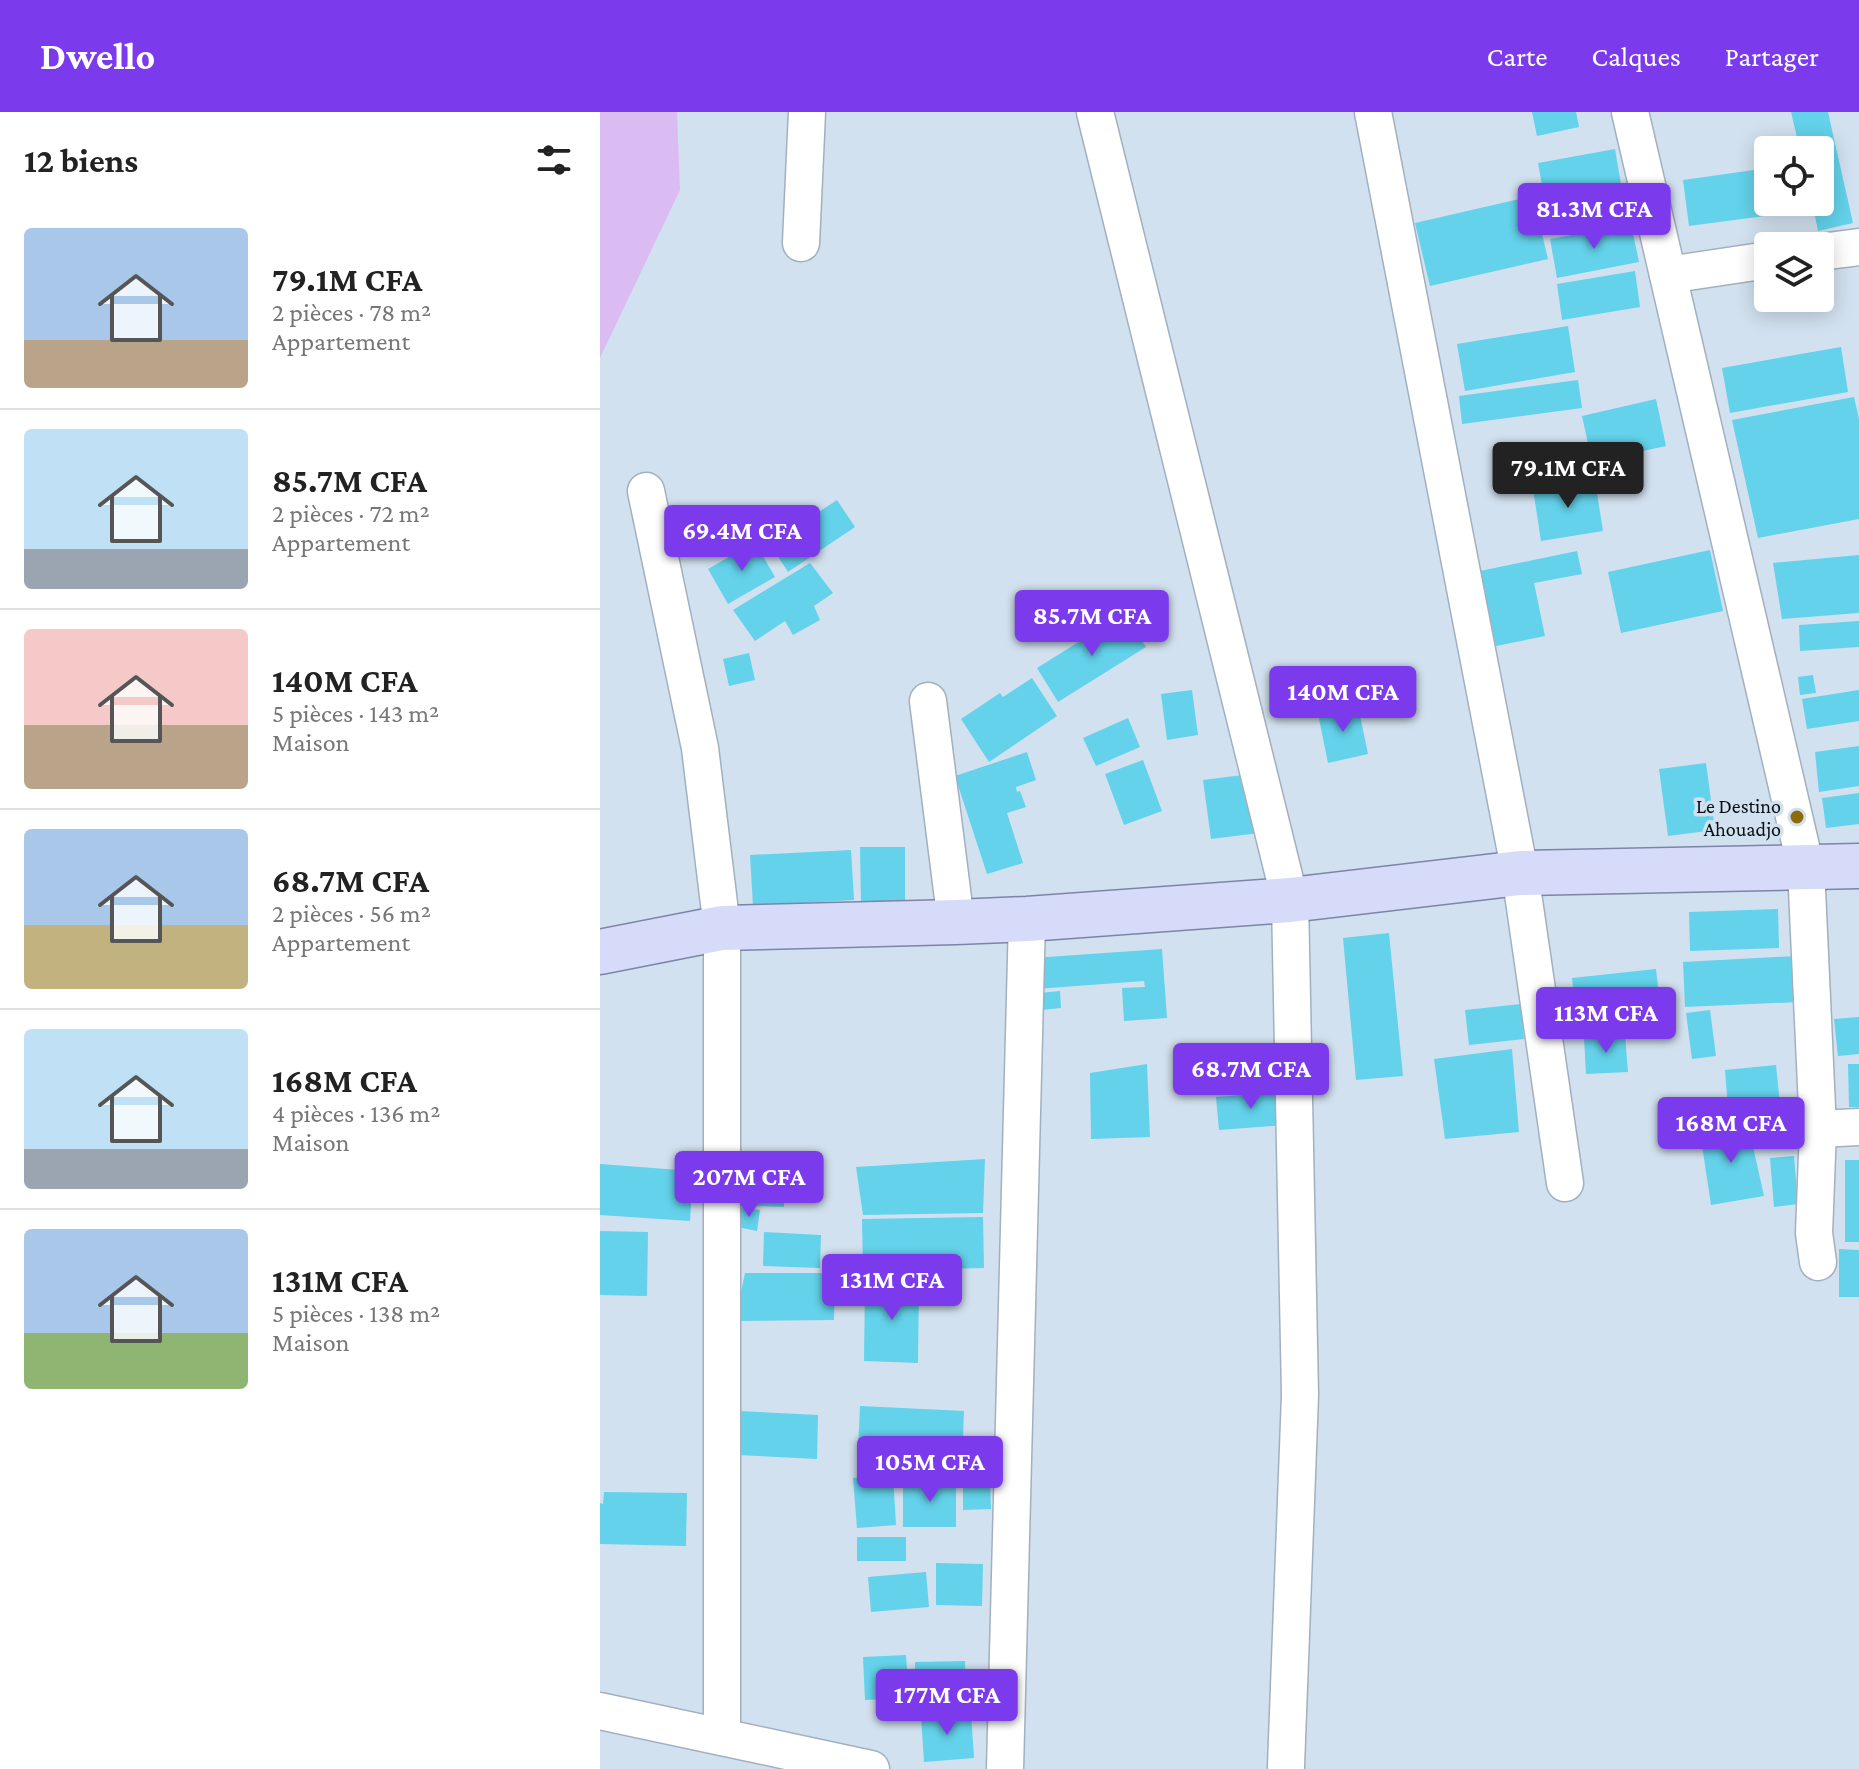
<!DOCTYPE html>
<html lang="fr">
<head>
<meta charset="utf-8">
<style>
	:root { --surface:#fff; --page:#f6f6f6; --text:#222; --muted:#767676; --line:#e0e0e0; --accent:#7c3aed }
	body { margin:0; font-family:"Crimson Pro",serif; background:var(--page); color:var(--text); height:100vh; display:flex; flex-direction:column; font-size:30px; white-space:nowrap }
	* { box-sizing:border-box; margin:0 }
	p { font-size:26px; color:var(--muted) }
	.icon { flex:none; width:44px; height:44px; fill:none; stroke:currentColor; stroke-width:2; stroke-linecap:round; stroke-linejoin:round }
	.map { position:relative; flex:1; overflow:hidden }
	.panel { display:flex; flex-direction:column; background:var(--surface); width:600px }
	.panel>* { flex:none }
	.tools { position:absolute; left:1154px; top:24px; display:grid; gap:16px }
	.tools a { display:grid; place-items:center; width:80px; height:80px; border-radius:8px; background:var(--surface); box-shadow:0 4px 20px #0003; font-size:40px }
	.price { position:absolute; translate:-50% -68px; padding:0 18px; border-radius:8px; background:var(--accent); color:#fff; font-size:26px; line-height:52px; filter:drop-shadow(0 2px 4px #0008) }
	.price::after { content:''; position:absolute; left:50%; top:48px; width:24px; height:18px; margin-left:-12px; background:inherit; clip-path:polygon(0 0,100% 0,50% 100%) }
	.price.on { background:#222; color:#fff }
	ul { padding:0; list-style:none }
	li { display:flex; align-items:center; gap:24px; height:200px; padding:0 24px }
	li+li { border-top:2px solid var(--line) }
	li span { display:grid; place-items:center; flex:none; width:224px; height:160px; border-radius:8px; color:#555 }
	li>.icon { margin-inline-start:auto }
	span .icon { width:96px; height:96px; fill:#fffc; stroke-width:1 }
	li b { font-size:34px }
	h2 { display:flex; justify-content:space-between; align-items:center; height:96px; padding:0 24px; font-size:34px }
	header { display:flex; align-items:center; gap:48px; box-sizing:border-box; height:112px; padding:0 40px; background:var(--accent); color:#fff }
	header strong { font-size:38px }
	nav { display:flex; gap:44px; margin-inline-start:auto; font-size:28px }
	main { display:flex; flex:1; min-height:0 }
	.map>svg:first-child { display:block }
</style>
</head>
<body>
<header>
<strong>Dwello</strong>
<nav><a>Carte</a><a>Calques</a><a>Partager</a></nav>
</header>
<main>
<section class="panel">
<h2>12 biens<svg class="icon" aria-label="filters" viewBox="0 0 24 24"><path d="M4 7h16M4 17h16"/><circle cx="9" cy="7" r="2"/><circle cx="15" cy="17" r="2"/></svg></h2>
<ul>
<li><span style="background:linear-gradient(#a9c7e8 70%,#b9a48a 0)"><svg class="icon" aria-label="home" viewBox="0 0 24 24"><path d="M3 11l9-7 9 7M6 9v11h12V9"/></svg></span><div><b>79.1M CFA</b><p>2 pièces · 78 m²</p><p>Appartement</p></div></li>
<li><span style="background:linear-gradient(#bfe0f5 75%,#9aa5b1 0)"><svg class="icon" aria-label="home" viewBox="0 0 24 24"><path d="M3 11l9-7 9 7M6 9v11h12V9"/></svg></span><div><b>85.7M CFA</b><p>2 pièces · 72 m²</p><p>Appartement</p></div></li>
<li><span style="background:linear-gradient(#f6c9c9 60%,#b9a48a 0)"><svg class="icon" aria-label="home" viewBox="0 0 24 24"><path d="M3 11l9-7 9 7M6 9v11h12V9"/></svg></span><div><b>140M CFA</b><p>5 pièces · 143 m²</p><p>Maison</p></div></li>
<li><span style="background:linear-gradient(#a9c7e8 60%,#c2b280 0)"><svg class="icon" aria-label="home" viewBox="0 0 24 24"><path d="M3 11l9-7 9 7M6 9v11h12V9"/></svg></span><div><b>68.7M CFA</b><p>2 pièces · 56 m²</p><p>Appartement</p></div></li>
<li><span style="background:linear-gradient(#bfe0f5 75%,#9aa5b1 0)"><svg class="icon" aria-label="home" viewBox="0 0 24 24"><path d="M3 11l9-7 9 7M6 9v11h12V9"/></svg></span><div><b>168M CFA</b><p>4 pièces · 136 m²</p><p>Maison</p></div></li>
<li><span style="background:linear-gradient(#a9c7e8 65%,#8fb573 0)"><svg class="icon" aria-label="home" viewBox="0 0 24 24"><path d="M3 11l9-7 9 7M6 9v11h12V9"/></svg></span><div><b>131M CFA</b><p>5 pièces · 138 m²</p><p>Maison</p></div></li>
</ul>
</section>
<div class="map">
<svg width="1259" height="1657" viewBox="0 0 1259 1657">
	<rect width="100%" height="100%" fill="#d2e1ef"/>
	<path fill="#dbbcf2" d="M0,0h77l3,78 -80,168z"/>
	<g fill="#63d2ea">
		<path d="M932,0h44l3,15 -42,9z"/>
		<path d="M1191,0h37l25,111 -35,8 -6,-29h8v-52h-20z"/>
		<path d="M1015,37l12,71 -76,14 -13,-71z"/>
		<path d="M1168,56v34h26l1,10 -106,14 -6,-46z"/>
		<path d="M933,84l15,63 -118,27 -15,-63z"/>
		<path d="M1031,112l8,38 -82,16 -7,-39z"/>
		<path d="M1035,159l5,36 -78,13 -5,-36z"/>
		<path d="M968,214l7,46 -110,19 -8,-47z"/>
		<path d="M1241,235l7,45 -118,21 -8,-45z"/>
		<path d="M978,268l4,28 -120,16 -3,-28z"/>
		<path d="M1254,285l5,22v100l-101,19 -26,-118z"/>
		<path d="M1056,287l10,47 -74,16 -10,-46z"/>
		<path d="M995,368l8,51 -62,10 -8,-52z"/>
		<path d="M237,388l18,27 -67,45 -18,-28z"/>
		<path d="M155,430l20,35 -47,27 -20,-35z"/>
		<path d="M1110,438l13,61 -102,22 -13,-61z"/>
		<path d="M977,439l5,23 -48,9 11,53 -49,10 -16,-75z"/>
		<path d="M1259,443v58l-77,6 -9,-56z"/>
		<path d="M210,451l23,30 -19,13 6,14 -27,15 -8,-14 -30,20 -22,-31z"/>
		<path d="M525,501l21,34 -88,55 -21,-34z"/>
		<path d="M1259,509v26l-59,4 -1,-26z"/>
		<path d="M149,541l6,27 -26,6 -6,-27z"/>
		<path d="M1213,563l3,18 -16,2 -2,-18z"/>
		<path d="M432,566l25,38 -68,46 -28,-43 39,-26 3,4z"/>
		<path d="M592,578l6,45 -31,5 -6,-46z"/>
		<path d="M1259,578v31l-52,8 -5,-30z"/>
		<path d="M758,594l10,48 -40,9 -10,-49z"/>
		<path d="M528,606l12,29 -44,19 -13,-28z"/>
		<path d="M1259,634v40l-40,6 -4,-40z"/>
		<path d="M427,640l9,28 -20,7 1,5 3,-1 6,16 -19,6 16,50 -36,11 -32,-98z"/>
		<path d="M543,648l19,51 -38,14 -19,-51z"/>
		<path d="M1106,651l9,67 -47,6 -9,-67z"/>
		<path d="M651,662l8,59 -48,6 -8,-59z"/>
		<path d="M1259,681v31l-33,4 -4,-30z"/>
		<path d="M260,735h45v54h-44z"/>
		<path d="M251,738l3,50 -101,6 -3,-51z"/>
		<path d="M1178,797l1,39 -89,3 -1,-39z"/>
		<path d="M789,821l14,143 -47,4 -13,-142z"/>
		<path d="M562,837l5,69 -43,3 -2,-33 23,-1 -1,-6 -108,8 -3,-31z"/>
		<path d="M1196,844l2,46 -113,5 -2,-45z"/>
		<path d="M1056,857l5,45 -84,9 -5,-45z"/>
		<path d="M460,879l1,17 -29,3 -2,-17z"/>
		<path d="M921,892l3,35 -55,6 -4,-35z"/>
		<path d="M1110,898l6,46 -24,3 -6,-46z"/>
		<path d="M1259,905v37l-21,2 -4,-37z"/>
		<path d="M1025,923l3,37 -42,2 -2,-37z"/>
		<path d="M912,937l7,83 -74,7 -11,-80z"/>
		<path d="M547,952l3,73 -59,2 -1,-66z"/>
		<path d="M1248,952h11v43h-10z"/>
		<path d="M1176,953l4,39 -52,4 -3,-38z"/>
		<path d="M683,980l3,33 -67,5 -3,-33z"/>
		<path d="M1190,1008l4,20 -22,3 -4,-20z"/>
		<path d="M1148,1012l16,72 -53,9 -11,-73z"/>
		<path d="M1194,1044l4,48 -24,3 -4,-49z"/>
		<path d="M385,1047l-2,54 -120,2 -7,-48z"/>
		<rect x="1245" y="1048" width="14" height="82"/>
		<path d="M0,1052l93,7 -3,50 -90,-6z"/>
		<path d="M154,1073h30v22l-30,-1z"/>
		<path d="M140,1095l20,3 -3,21 -20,-4z"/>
		<path d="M383,1105l1,51 -121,3 -1,-52z"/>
		<path d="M0,1119l48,1 -1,64 -47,-1z"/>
		<path d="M164,1120l57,3 -1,33 -57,-2z"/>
		<path d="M1239,1137l20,1v47h-20z"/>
		<path d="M145,1161h90l-1,47 -99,1z"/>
		<path d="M265,1170l54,1 -1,80 -54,-2z"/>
		<path d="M260,1294l104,5 -1,26h-10l-1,18 -94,-5z"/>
		<path d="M139,1299l79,4 -1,44 -80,-4z"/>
		<path d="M368,1326l18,1v30h-19z"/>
		<path d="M293,1363l3,50 -39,3 -4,-50z"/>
		<path d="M363,1369h27l1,28 -28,1z"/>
		<rect x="303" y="1370" width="53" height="45"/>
		<path d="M4,1380l83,1 -1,53 -86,-2v-41l3,1z"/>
		<rect x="257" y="1425" width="49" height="24"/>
		<path d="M336,1451l47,1 -1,42 -46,-1z"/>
		<path d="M326,1460l3,35 -58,5 -3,-35z"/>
		<path d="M306,1543l3,43 -44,2 -2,-43z"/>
		<path d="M365,1549l1,35 -51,1v-35z"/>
		<path d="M371,1600l3,46 -50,4 -3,-47z"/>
	</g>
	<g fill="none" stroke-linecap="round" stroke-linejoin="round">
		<g stroke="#a2b0be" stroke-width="39">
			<g id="minor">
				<path d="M495,0l195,788 10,495 -14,371"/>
				<path d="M773,0l147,761 45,310"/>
				<path d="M1030,0l176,756 12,261 -4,104 4,29"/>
				<path d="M201,131l6,-131"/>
				<path d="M1220,140l39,-5"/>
				<path d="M1068,163l100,-15"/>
				<path d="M46,379l54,257 22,180v809"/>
				<path d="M328,589l28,221"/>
				<path d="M1218,1017l41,-2"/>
				<path d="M0,1599l271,58"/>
				<path d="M405,1657l22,-850"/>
			</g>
		</g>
		<g stroke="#7d84a6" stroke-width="47">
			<path id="major" d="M0,840l122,-24 234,-6 71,-3 263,-19 230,-27 339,-7"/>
		</g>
		<use href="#minor" stroke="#fff" stroke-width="36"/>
		<use href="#major" stroke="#d7dbfa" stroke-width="44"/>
	</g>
	<circle fill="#8d6a0c" stroke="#d2e1ef" stroke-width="3" cx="1197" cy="705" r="8"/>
	<g text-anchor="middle" stroke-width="7" stroke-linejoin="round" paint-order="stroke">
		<g font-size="20" fill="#090e12" stroke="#d2e1ef" text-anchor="end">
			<text x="1181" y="701">Le Destino<tspan x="1181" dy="23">Ahouadjo</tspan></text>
		</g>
	</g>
</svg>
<div class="tools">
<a><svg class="icon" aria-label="locate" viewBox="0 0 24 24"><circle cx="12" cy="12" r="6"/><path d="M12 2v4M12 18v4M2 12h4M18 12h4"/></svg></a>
<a><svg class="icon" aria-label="layers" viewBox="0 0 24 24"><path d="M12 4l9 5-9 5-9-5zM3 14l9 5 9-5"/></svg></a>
</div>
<b class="price" style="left:994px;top:139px">81.3M CFA</b>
<b class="price on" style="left:968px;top:398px">79.1M CFA</b>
<b class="price" style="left:142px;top:461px">69.4M CFA</b>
<b class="price" style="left:492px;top:546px">85.7M CFA</b>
<b class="price" style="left:743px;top:622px">140M CFA</b>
<b class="price" style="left:1006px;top:943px">113M CFA</b>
<b class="price" style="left:651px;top:999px">68.7M CFA</b>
<b class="price" style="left:1131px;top:1053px">168M CFA</b>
<b class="price" style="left:149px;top:1107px">207M CFA</b>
<b class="price" style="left:292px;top:1210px">131M CFA</b>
<b class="price" style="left:330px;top:1392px">105M CFA</b>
<b class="price" style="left:347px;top:1625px">177M CFA</b>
</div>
</main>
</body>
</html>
